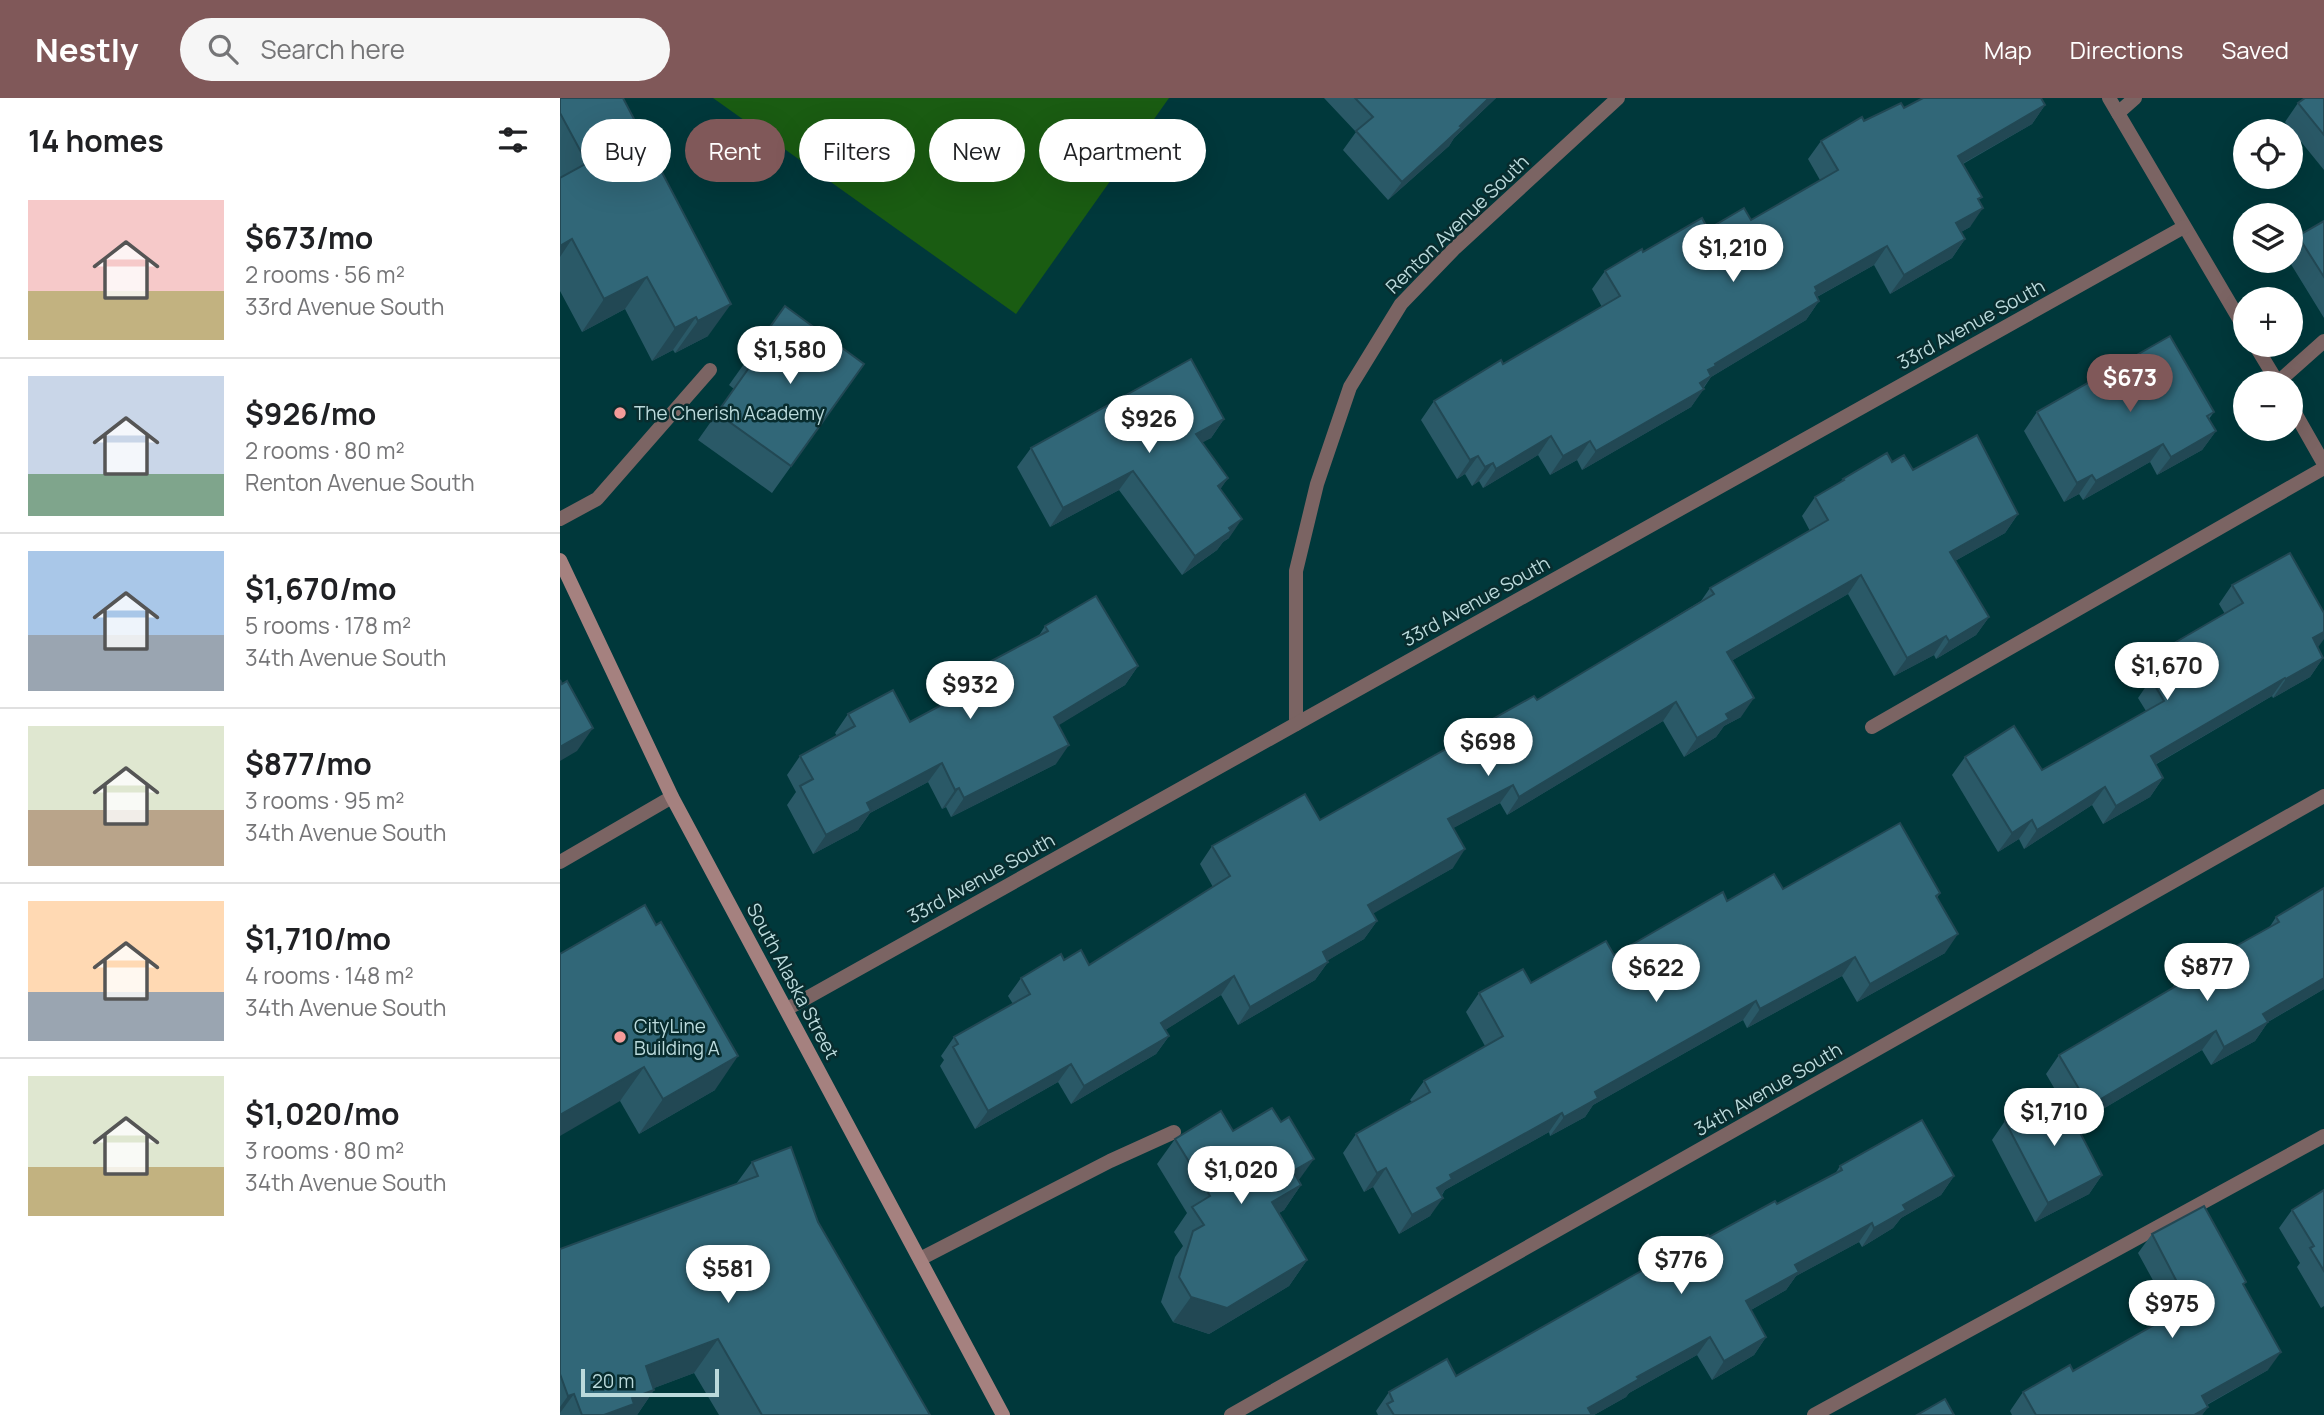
<!DOCTYPE html>
<html lang="en">
<head>
<meta charset="utf-8">
<style>
	:root { --surface:#fff; --page:#f6f6f6; --text:#202124; --muted:#757577; --line:#e0e0e0; --accent:#805859 }
	body { margin:0; font-family:Manrope,sans-serif; background:var(--page); color:var(--text); height:100vh; display:flex; flex-direction:column; font-size:26px; white-space:nowrap }
	* { box-sizing:border-box; margin:0 }
	p { font-size:23px; color:var(--muted) }
	.icon { flex:none; width:38px; height:38px; fill:none; stroke:currentColor; stroke-width:2; stroke-linecap:round; stroke-linejoin:round }
	.map { position:relative; flex:1; overflow:hidden }
	.drawer { display:flex; flex-direction:column; background:var(--surface); width:560px }
	.drawer>* { flex:none }
	.banner { position:absolute; left:21px; top:21px; width:665px; height:63px; display:flex; gap:14px }
	.tools { position:absolute; left:1673px; top:21px; display:grid; gap:14px }
	.tools a { display:grid; place-items:center; width:70px; height:70px; border-radius:50%; background:var(--surface); box-shadow:0 7px 28px #0002; font-size:35px }
	.scale { position:absolute; left:21px; bottom:18px; width:138px; box-sizing:border-box; padding-left:7px; border:4px solid #bbdadc; border-top:0; font-size:19px; line-height:24px; white-space:nowrap; color:#bbdadc; -webkit-text-stroke:5px #082c2e; paint-order:stroke }
	.price { position:absolute; translate:-50% -60px; padding:0 16px; border-radius:24px; background:#fff; color:#222; font-size:23px; line-height:46px; filter:drop-shadow(0 2px 4px #0008) }
	.price::after { content:''; position:absolute; left:50%; top:42px; width:21px; height:16px; margin-left:-10px; background:inherit; clip-path:polygon(0 0,100% 0,50% 100%) }
	.price.current { background:var(--accent); color:#fff }
	ul { padding:0; list-style:none }
	li { display:flex; align-items:center; gap:21px; height:175px; padding:0 28px }
	li+li { border-top:2px solid var(--line) }
	li span { display:grid; place-items:center; flex:none; width:196px; height:140px; border-radius:0px; color:#555 }
	li>.icon { margin-inline-start:auto }
	span .icon { width:84px; height:84px; fill:#fffc; stroke-width:1 }
	li b { font-size:30px }
	h2 { display:flex; justify-content:space-between; align-items:center; height:84px; padding:0 28px; font-size:30px }
	.pill { padding:0 24px; border-radius:32px; background:var(--surface); box-shadow:0 7px 28px #0002; font-size:24px; line-height:63px }
	.pill.current { background:var(--accent); color:#fff }
	header { display:flex; align-items:center; gap:42px; box-sizing:border-box; height:98px; padding:0 35px; background:var(--accent); color:#fff }
	header strong { font-size:33px }
	nav { display:flex; gap:38px; margin-inline-start:auto; font-size:24px }
	.search { width:490px; height:63px; background:var(--page); display:flex; align-items:center; gap:18px; box-sizing:border-box; padding:0 24px; border-radius:38px; color:var(--muted); font-size:26px }
	main { display:flex; flex:1; min-height:0 }
	.map>svg:first-child { display:block }
</style>
</head>
<body>
<header>
<strong>Nestly</strong>
<div class="search"><svg class="icon" aria-label="search" viewBox="0 0 24 24"><circle cx="10" cy="10" r="6"/><path d="M15 15l6 6"/></svg>Search here</div>
<nav><a>Map</a><a>Directions</a><a>Saved</a></nav>
</header>
<main>
<section class="drawer">
<h2>14 homes<svg class="icon" aria-label="filters" viewBox="0 0 24 24"><path d="M4 7h16M4 17h16"/><circle cx="9" cy="7" r="2"/><circle cx="15" cy="17" r="2"/></svg></h2>
<ul>
<li><span style="background:linear-gradient(#f6c9c9 65%,#c2b280 0)"><svg class="icon" aria-label="home" viewBox="0 0 24 24"><path d="M3 11l9-7 9 7M6 9v11h12V9"/></svg></span><div><b>$673/mo</b><p>2 rooms · 56 m²</p><p>33rd Avenue South</p></div></li>
<li><span style="background:linear-gradient(#c9d6e8 70%,#7fa58c 0)"><svg class="icon" aria-label="home" viewBox="0 0 24 24"><path d="M3 11l9-7 9 7M6 9v11h12V9"/></svg></span><div><b>$926/mo</b><p>2 rooms · 80 m²</p><p>Renton Avenue South</p></div></li>
<li><span style="background:linear-gradient(#a9c7e8 60%,#9aa5b1 0)"><svg class="icon" aria-label="home" viewBox="0 0 24 24"><path d="M3 11l9-7 9 7M6 9v11h12V9"/></svg></span><div><b>$1,670/mo</b><p>5 rooms · 178 m²</p><p>34th Avenue South</p></div></li>
<li><span style="background:linear-gradient(#dfe7d0 60%,#b9a48a 0)"><svg class="icon" aria-label="home" viewBox="0 0 24 24"><path d="M3 11l9-7 9 7M6 9v11h12V9"/></svg></span><div><b>$877/mo</b><p>3 rooms · 95 m²</p><p>34th Avenue South</p></div></li>
<li><span style="background:linear-gradient(#ffd9b3 65%,#9aa5b1 0)"><svg class="icon" aria-label="home" viewBox="0 0 24 24"><path d="M3 11l9-7 9 7M6 9v11h12V9"/></svg></span><div><b>$1,710/mo</b><p>4 rooms · 148 m²</p><p>34th Avenue South</p></div></li>
<li><span style="background:linear-gradient(#dfe7d0 65%,#c2b280 0)"><svg class="icon" aria-label="home" viewBox="0 0 24 24"><path d="M3 11l9-7 9 7M6 9v11h12V9"/></svg></span><div><b>$1,020/mo</b><p>3 rooms · 80 m²</p><p>34th Avenue South</p></div></li>
</ul>
</section>
<div class="map">
<svg width="1764" height="1317" viewBox="0 0 1764 1317">
	<rect width="100%" height="100%" fill="#00383b"/>
	<path fill="#1a5c12" d="M153,0h456l-153,216z"/>
	<g fill="none" stroke-linecap="round" stroke-linejoin="round">
		<g stroke="#7b6463" stroke-width="14">
			<path d="M1717,285l47,-42"/>
			<path d="M0,421l37,-20 113,-129"/>
			<path d="M1312,629l452,-259"/>
			<path d="M360,1161l190,-98 64,-29"/>
			<path d="M1254,1317l510,-279"/>
		</g>
		<g stroke="#7b6463" stroke-width="14">
			<path d="M1549,0l136,231"/>
			<path d="M1558,15l17,-15"/>
			<path d="M1695,247l23,38"/>
			<path d="M1731,308l33,58"/>
			<path d="M736,626v-153l21,-87 33,-97 51,-83 54,-56 163,-150"/>
			<path d="M0,764l112,-65"/>
			<path d="M227,911l1397,-782"/>
			<path d="M671,1317l1093,-619"/>
		</g>
		<path stroke="#a5817f" stroke-width="14" d="M0,462l112,237 331,618"/>
	</g>
	<g fill="#2a5967">
		<path d="M0,0l148,238 -33,17 -2,-3 -21,11 -27,-52 -43,23 -22,-41z"/>
		<path d="M764,0h172l-42,40 -5,8 -61,54 -45,-50 13,-18z"/>
		<path d="M1764,0v72l-39,-48 13,-19z"/>
		<path d="M1485,7l-13,19 -69,40 16,37 -9,26 -9,5 4,7 -13,19 -62,36 -16,-29 -57,32 2,4 -13,19 -95,57 -20,30 -109,63 -5,-10 -27,15 -12,-20 -55,33 -4,-7 -7,5 -7,-12 -8,5 -36,-59 13,-19 69,-37 99,-57 -10,-18 13,-18 38,-19 65,-23 43,-9 69,-40 -12,-21 13,-18 43,-20 40,-13z"/>
		<path d="M1764,123v97l-35,-57h2v-14l7,-11z"/>
		<path d="M225,208l79,58 -92,129 -74,-53 36,-51 -5,-4z"/>
		<path d="M1477,314h177l-5,7 7,12 -14,19 -45,25 -7,-13 -67,38 -4,-6 -15,8 -40,-71z"/>
		<path d="M664,321l-13,19 -9,4 26,36 -8,11 9,49 -6,4 -6,8 -35,25 -63,-85 -69,37 -33,-60 14,-19z"/>
		<path d="M1332,364l126,52 -13,19 -50,28 34,56 -13,18 -40,24 -2,-4 -40,21 -46,-82 -117,67 10,56 -17,9 -8,11 -32,20 -21,-36 -156,94 -7,-12 -47,25v40l-80,45 4,8 -13,18 -36,21v2l-13,18 -77,45 -17,-30 -56,35 4,6 -13,18 -85,50 -13,-22 -83,47 -35,-63 4,-6 -3,-4 13,-19 59,-33 -5,-8 13,-18 43,-18 25,5 124,-78 -13,-23 12,-18 108,-26 141,-80 5,-6 71,-34 164,-99 9,-13 100,-57 -8,-15 13,-19 25,-14 3,-4z"/>
		<path d="M1672,487l87,61 -2,1 6,11 -13,19 -37,21 -1,-2 -117,69 8,13 -13,19 -47,27 -11,-19 -68,44 -5,-10 -21,13 -46,-77 13,-18 77,13 104,-59 -8,-13 13,-19 10,-6 -5,-8 13,-19 56,-32 -6,-10z"/>
		<path d="M485,528l93,40 -13,19 -67,40 -2,39 -105,53 -5,-10 -4,2 -14,-27 -58,31 -12,17 -45,24 -26,-49 9,-13 -9,-17 13,-19 37,-20 -2,-3 13,-19 62,8 55,-29 2,-8 13,-18 58,-30z"/>
		<path d="M1764,790v101l-56,33 -13,19 -44,24 -9,-15 -126,75 26,50 -13,19 -54,28 -43,-82 13,-19 52,-28 -11,-19 13,-19 113,-67 7,-10 90,-50 7,-11z"/>
		<path d="M1223,791l157,4 -3,5 8,55 -88,49 -15,-26 -95,52 -4,-8 -150,85 -8,12 -35,19 -1,-4 -104,58 -15,26 -31,18 -26,-47 -9,5 -21,-39 13,-19 56,-32 -2,-2 14,-19 61,-35 -19,-34 13,-19 52,-10 83,-28 113,-54z"/>
		<path d="M96,827l59,165 -76,44 -19,-33z"/>
		<path d="M673,1033l66,49 2,5 -17,25 -5,3 28,47 -18,26 -80,48 -36,-12 -12,-20 14,-45 8,-11 -9,-14 13,-19 -30,-49 18,-25z"/>
		<path d="M192,1064l66,60 112,193h-211l-25,-42 -40,15v2l-17,25h-77v-166l176,-65z"/>
		<path d="M1280,1068l114,10 -13,19 -40,23 -8,10 -31,19 -3,-5 -63,34 -10,14 -35,20 15,27 -12,18 -42,25 -15,-25 -68,38 -3,4 -32,18h-216l-2,-4 13,-19 67,-16 253,-139 68,-33 58,-30z"/>
		<path d="M1764,1092v116l-3,2 -24,-41 3,-4 -21,-35 13,-18z"/>
		<path d="M1592,1136l94,48 -3,3 25,85 -61,35 1,2 -6,8h-190l-2,-4 13,-19 50,-21 99,-56 -34,-62z"/>
	</g>
	<g fill="#224854">
		<path d="M929,0h7l-42,40 -5,8 -61,54 14,-18z"/>
		<path d="M1485,7l-13,19 -88,50 14,-18z"/>
		<path d="M1423,110l-13,19 -27,15 13,-19z"/>
		<path d="M12,141l-12,18v-11z"/>
		<path d="M1405,141l-13,19 -62,36 14,-19z"/>
		<path d="M1327,148l-13,19 -63,35 8,1 -13,19 -95,57 -10,13 3,-1 -13,18 -109,63 14,-19 112,-81 7,-6 100,-77z"/>
		<path d="M87,179l-22,32 -43,23 22,-33z"/>
		<path d="M171,206l-23,32 -33,17 23,-32z"/>
		<path d="M136,219l-23,33 -21,11 23,-33z"/>
		<path d="M664,321l-13,19 -28,15 13,-19z"/>
		<path d="M1656,333l-14,19 -45,25 14,-18z"/>
		<path d="M991,338l-13,19 -55,33 13,-19z"/>
		<path d="M1030,343l-13,19 -27,15 13,-19z"/>
		<path d="M1603,346l-13,18 -67,38 13,-19z"/>
		<path d="M918,358l-13,18 -8,5 13,-19z"/>
		<path d="M933,365l-14,18 -7,5 13,-19z"/>
		<path d="M573,373l-14,19 -69,37 13,-19z"/>
		<path d="M1532,377l-13,19 -15,8 13,-19z"/>
		<path d="M668,380l-13,19 3,-11z"/>
		<path d="M1458,416l-13,19 -68,38 13,-19z"/>
		<path d="M682,421l-13,19 -6,4 -6,8 -35,25 13,-19z"/>
		<path d="M1301,477l-13,19 -134,77 13,-19z"/>
		<path d="M1429,519l-13,18 -40,24 13,-18z"/>
		<path d="M1764,534v7l-5,7 -20,11 14,-19z"/>
		<path d="M1386,538l-12,19 -40,21 13,-18z"/>
		<path d="M1763,560l-13,19 -37,21 13,-19z"/>
		<path d="M578,568l-13,19 -84,51 13,-19z"/>
		<path d="M1725,580l-13,18 -135,79 14,-19z"/>
		<path d="M1194,600l-13,19 -17,9 -8,11 -32,20 13,-19 29,-24z"/>
		<path d="M1116,604l-13,19 -156,94 12,-18z"/>
		<path d="M33,630l-16,23 -17,10v-14z"/>
		<path d="M509,647l-13,19 -105,53 13,-19z"/>
		<path d="M382,665l-14,19 -58,31 -12,17 -45,24 13,-19 41,-32z"/>
		<path d="M1603,680l-13,19 -47,27 13,-18z"/>
		<path d="M953,687l-13,18 -65,35 13,-19z"/>
		<path d="M1545,689l-13,18 -68,44 13,-19z"/>
		<path d="M399,690l-13,19 -4,2 13,-19z"/>
		<path d="M1472,722l-13,19 -21,13 14,-19z"/>
		<path d="M905,751l-12,19 -98,56 13,-19z"/>
		<path d="M817,823l-13,18 -54,32 13,-19z"/>
		<path d="M1398,836l-13,19 -88,49 13,-18z"/>
		<path d="M1295,859l-13,19 -95,52 13,-19z"/>
		<path d="M768,864l-13,18 -77,45 12,-18z"/>
		<path d="M674,878l-13,19 -73,46 13,-18z"/>
		<path d="M1764,880v11l-65,38 9,-5 -13,19 -44,24 13,-18 39,-33z"/>
		<path d="M1196,903l-13,19 -150,85 -8,12 -35,19 14,-19 31,-25z"/>
		<path d="M1656,933l-14,19 -126,75 13,-19z"/>
		<path d="M609,938l-13,18 -85,50 13,-18z"/>
		<path d="M178,958l-23,34 -76,44 24,-35z"/>
		<path d="M511,966l-13,18 -83,47 13,-18z"/>
		<path d="M84,969l-24,34 -60,35v-21z"/>
		<path d="M1002,1015l-13,19 -104,58 -6,8 -2,-10 13,-13z"/>
		<path d="M754,1061l-18,25 -3,-13z"/>
		<path d="M826,1070l-13,19 -9,5 13,-19z"/>
		<path d="M1542,1077l-13,19 -54,28 13,-19z"/>
		<path d="M1394,1078l-13,19 -40,23 -8,10 -31,19 12,-19 29,-23z"/>
		<path d="M741,1087l-17,25 -30,18 18,-26z"/>
		<path d="M883,1100l-13,18 -31,18 13,-19z"/>
		<path d="M1312,1125l-13,19 -63,34 -10,14 -53,30 13,-19 49,-36z"/>
		<path d="M747,1162l-18,26 -80,48 -36,-12 18,-25z"/>
		<path d="M1150,1239l-13,18 -68,38 -3,4 -32,18h-12l6,-7 49,-31z"/>
		<path d="M1206,1239l-12,18 -42,25 12,-19z"/>
		<path d="M158,1241l-24,34 -72,27 24,-34z"/>
		<path d="M1721,1254l-13,18 -80,45 14,-19z"/>
		<path d="M94,1292l-17,25h-33l28,-17z"/>
		<path d="M14,1296l-14,19v-6l8,-11z"/>
		<path d="M1648,1309l-6,8h-8z"/>
	</g>
	<g fill="#316778" stroke="#224854" stroke-width="2">
		<path d="M0,0h63l108,206 -33,17 -2,-4 -21,11 -28,-51 -43,22 -32,-60 -12,7v-68l27,-15 -27,-50z"/>
		<path d="M795,0h134l-29,28 2,1 -60,55 -46,-51 17,-14z"/>
		<path d="M1363,0h118l4,7 -87,51 24,41 -4,2 5,9 -27,15 9,16 -61,36 -17,-29 -72,41 2,4 -2,2 4,8 -104,63 1,2 -8,4 3,6 -11,7 4,6 -108,62 -6,-10 -27,15 -12,-20 -55,33 -3,-6 -8,4 -7,-11 -8,4 -36,-59 67,-41 2,4 117,-68 -15,-25 37,-22 1,3 59,-34 6,11 36,-21 7,12 87,-50 -17,-29 41,-24 2,4 37,-18 3,5z"/>
		<path d="M1745,0h19v37l-26,-32z"/>
		<path d="M1764,123v56l-26,-41z"/>
		<path d="M225,208l79,58 -73,102 -74,-53 36,-51 -5,-4z"/>
		<path d="M1610,238l44,76 -7,4 9,15 -45,26 -8,-13 -67,37 -4,-6 -15,8 -40,-71z"/>
		<path d="M631,261l33,60 -28,15 32,44 -10,8 24,33 -13,9 2,3 -36,25 -62,-85 -70,37 -32,-60z"/>
		<path d="M1417,337l41,79 -68,38 39,65 -40,24 -3,-5 -39,22 -46,-83 -134,77 27,46 -28,16 3,5 -32,19 -21,-36 -157,95 -6,-12 -65,34 17,30 -97,56 9,16 -54,31 5,10 -78,45 -16,-31 -73,47 8,13 -85,50 -13,-22 -83,47 -35,-64 5,-3 -4,-7 76,-43 -9,-16 40,-24 3,6 17,-10 8,15 141,-89 -18,-30 93,-52 15,26 147,-83 -1,-3 68,-38 3,4 177,-106 -4,-6 118,-68 -13,-23 29,-17 -1,-1 44,-26 5,9 12,-7 9,15z"/>
		<path d="M1730,455l34,60v19l-11,6 10,20 -37,21 -1,-1 -134,78 12,22 -47,28 -11,-19 -68,43 -5,-10 -20,13 -47,-76 49,-31 28,44 122,-69 -13,-22 28,-16 -10,-17 74,-43 -11,-18z"/>
		<path d="M536,498l42,70 -84,51 15,28 -105,53 -5,-10 -4,2 -13,-27 -75,40 4,8 -45,24 -26,-49 13,-7 -13,-23 55,-30 -7,-12 45,-24 17,32 65,-35 5,-20 68,-36 -3,-5z"/>
		<path d="M0,582l2,4 5,-3 26,47 -33,19z"/>
		<path d="M1340,725l40,70 -4,3 22,38 -88,50 -15,-27 -95,52 -4,-8 -161,91 3,6 -34,19 -2,-4 -112,62 2,4 -15,9 6,10 -31,17 -26,-47 -9,5 -21,-39 74,-42 -6,-11 79,-45 -24,-43 44,-24 8,14 75,-42 8,14 109,-63 4,9 47,-27 9,15z"/>
		<path d="M1764,790v90l-61,36 5,8 -44,25 -8,-16 -127,75 -30,-51 122,-72 -2,-5 100,-56 -3,-5z"/>
		<path d="M85,807l11,20 5,-3 77,134 -75,43 -19,-32 -84,48v-161z"/>
		<path d="M1499,994l43,83 -54,28 -43,-82z"/>
		<path d="M712,1010l9,14 8,-5 25,42 -21,12 8,14 -29,17 35,58 -80,48 -36,-11 -12,-20 14,-46 11,-6 -12,-18 18,-11 -35,-57 46,-28 12,20z"/>
		<path d="M1362,1022l32,56 -51,29 3,5 -32,18 -2,-5 -77,42 4,7 -53,29 20,36 -42,24 -14,-24 -73,40 2,2 -51,29 4,7h-198l-7,-11 6,-3 -4,-9 58,-33 9,17 187,-106 1,2 64,-37 1,2 66,-36 2,3 65,-34 -2,-4z"/>
		<path d="M231,1049l27,75 112,193h-168l-44,-76 -72,27 8,24 -22,8 2,6 -30,11h-22l-8,-21 -6,2 -8,-22v-125l198,-73 -6,-14z"/>
		<path d="M1764,1092v81l-14,-23 4,-2 -22,-36z"/>
		<path d="M1644,1108l42,76 -3,2 38,68 -79,44 6,11 -14,8h-158l-13,-23 47,-27 3,6 116,-66 -37,-71z"/>
		<path d="M1385,1301l9,16h-37z"/>
	</g>
	<g fill="#f59b99" stroke="#082c2e" stroke-width="2.5">
		<circle cx="60" cy="315" r="7"/>
		<circle cx="60" cy="939" r="7"/>
	</g>
	<g text-anchor="middle" stroke-width="5" stroke-linejoin="round" paint-order="stroke">
		<g font-size="19" fill="#bbdadc" stroke="#082c2e">
			<text transform="translate(897 126) rotate(-44)" y="7">Renton Avenue South</text>
			<text transform="translate(1411 226) rotate(-29)" y="7">33rd Avenue South</text>
			<text transform="translate(916 503) rotate(-29)" y="7">33rd Avenue South</text>
			<text transform="translate(421 780) rotate(-29)" y="7">33rd Avenue South</text>
			<text transform="translate(233 883) rotate(62)" y="7">South Alaska Street</text>
			<text transform="translate(1208 991) rotate(-30)" y="7">34th Avenue South</text>
		</g>
		<g font-size="19" fill="#bbdadc" stroke="#082c2e" text-anchor="start">
			<text x="74" y="322">The Cherish Academy</text>
			<text x="74" y="935">CityLine<tspan x="74" dy="22">Building A</tspan></text>
		</g>
	</g>
</svg>
<div class="tools">
<a><svg class="icon" aria-label="locate" viewBox="0 0 24 24"><circle cx="12" cy="12" r="6"/><path d="M12 2v4M12 18v4M2 12h4M18 12h4"/></svg></a>
<a><svg class="icon" aria-label="layers" viewBox="0 0 24 24"><path d="M12 4l9 5-9 5-9-5zM3 14l9 5 9-5"/></svg></a>
<a>+</a>
<a>−</a>
</div>
<div class="scale">20 m</div>
<b class="price" style="left:1173px;top:186px">$1,210</b>
<b class="price" style="left:230px;top:288px">$1,580</b>
<b class="price current" style="left:1570px;top:316px">$673</b>
<b class="price" style="left:589px;top:357px">$926</b>
<b class="price" style="left:1607px;top:604px">$1,670</b>
<b class="price" style="left:410px;top:623px">$932</b>
<b class="price" style="left:928px;top:680px">$698</b>
<b class="price" style="left:1647px;top:905px">$877</b>
<b class="price" style="left:1096px;top:906px">$622</b>
<b class="price" style="left:1494px;top:1050px">$1,710</b>
<b class="price" style="left:681px;top:1108px">$1,020</b>
<b class="price" style="left:1121px;top:1198px">$776</b>
<b class="price" style="left:168px;top:1207px">$581</b>
<b class="price" style="left:1612px;top:1242px">$975</b>
<div class="banner">
<a class="pill">Buy</a>
<a class="pill current">Rent</a>
<a class="pill">Filters</a>
<a class="pill">New</a>
<a class="pill">Apartment</a>
</div>
</div>
</main>
</body>
</html>
